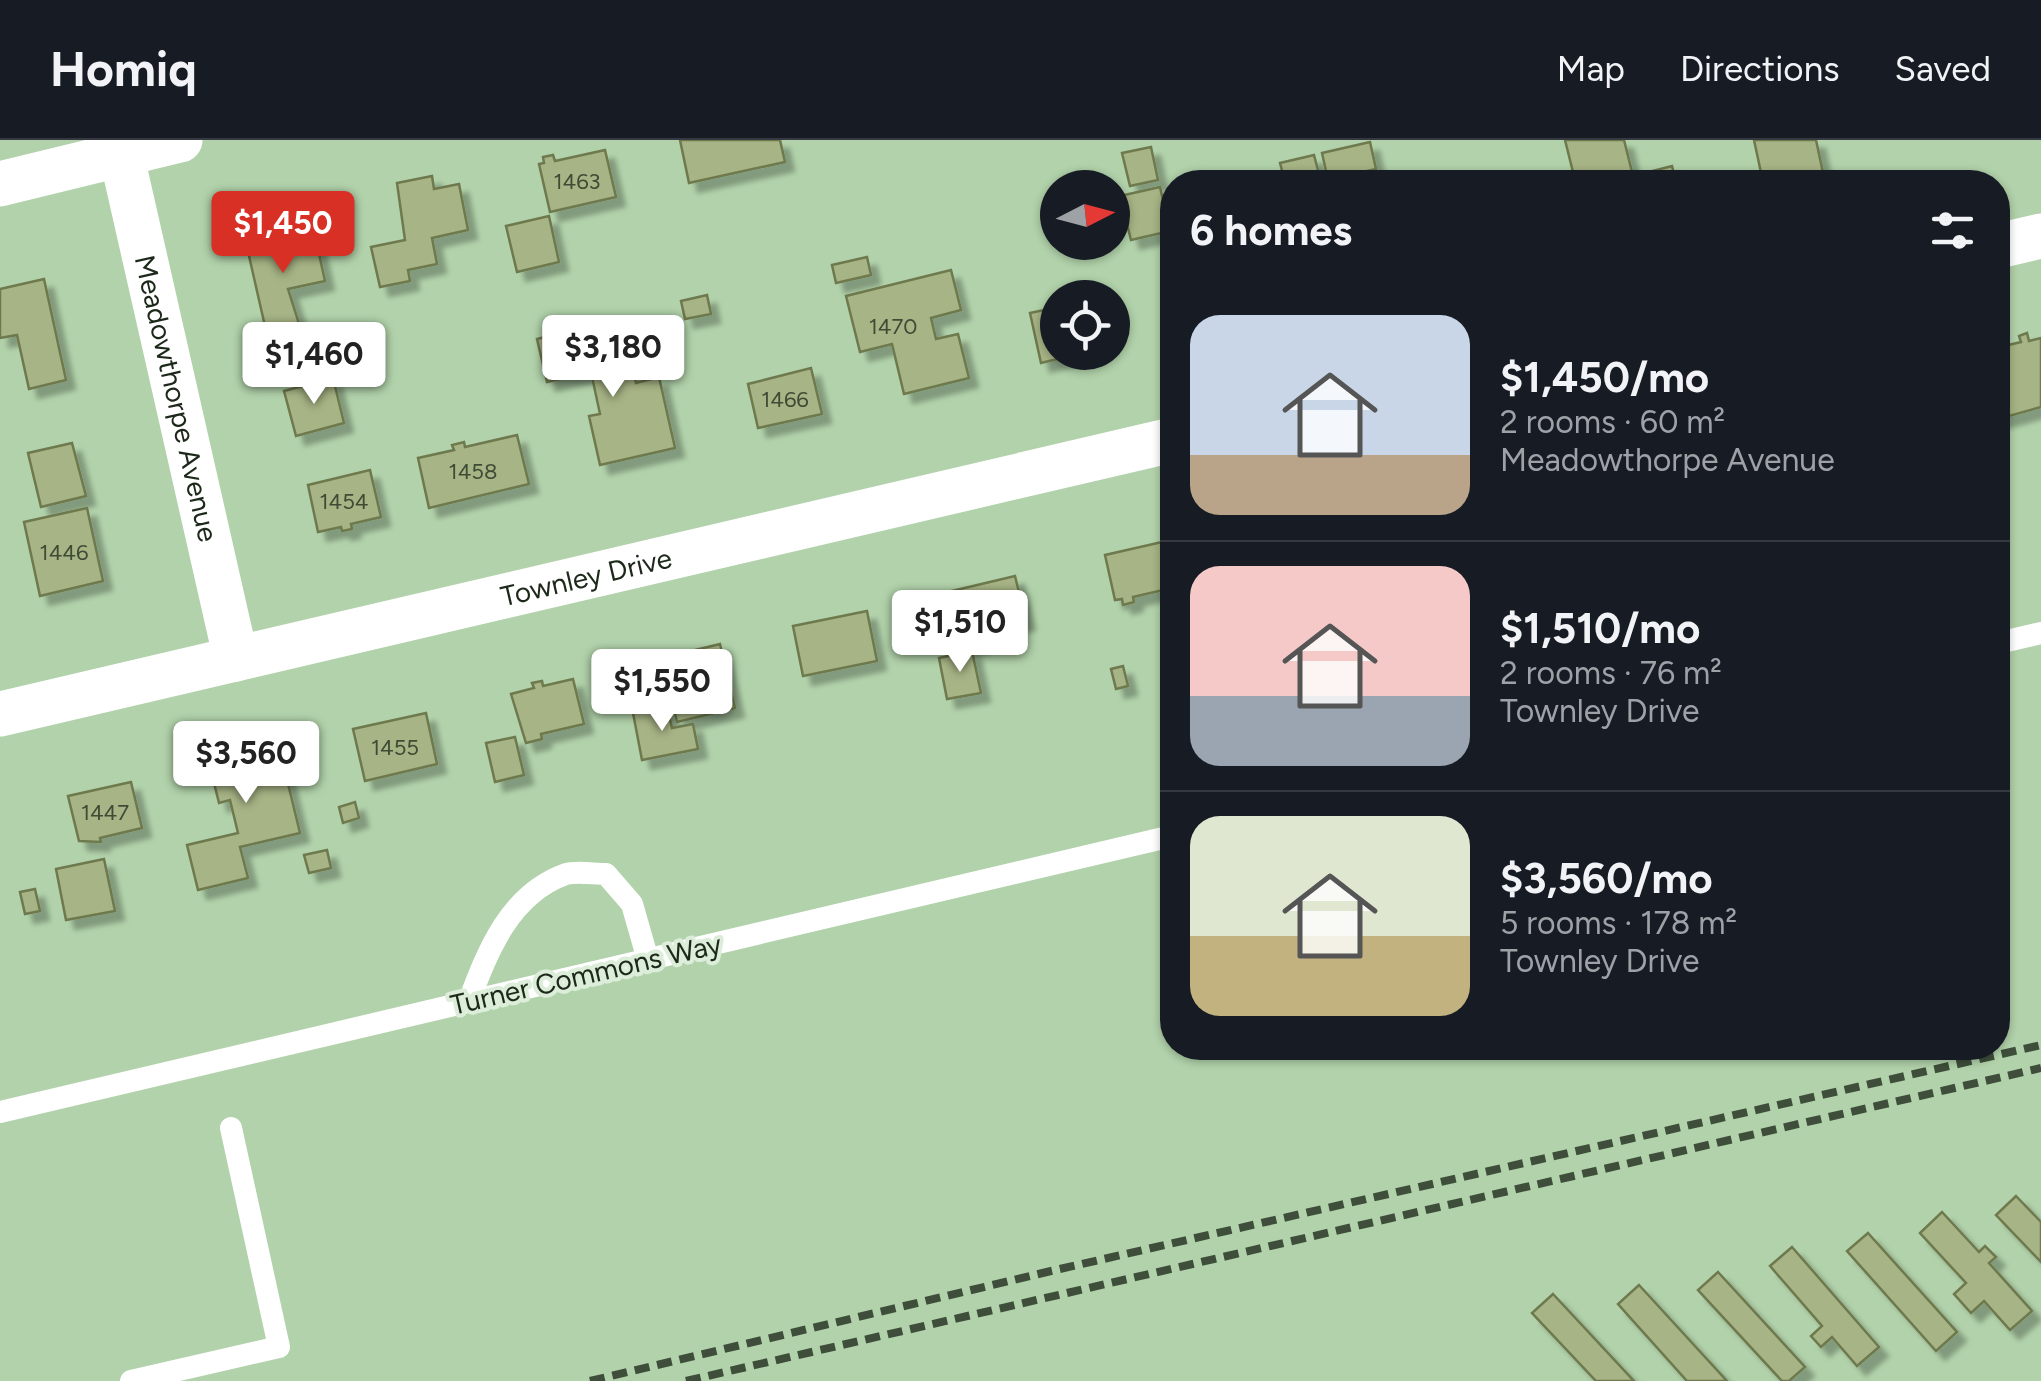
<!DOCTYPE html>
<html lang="en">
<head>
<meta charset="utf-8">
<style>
	:root { --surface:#171b24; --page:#242831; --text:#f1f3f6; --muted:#9ea1a6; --line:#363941; --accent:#d93025 }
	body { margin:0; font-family:Figtree,sans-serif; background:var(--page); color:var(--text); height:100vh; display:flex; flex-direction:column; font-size:38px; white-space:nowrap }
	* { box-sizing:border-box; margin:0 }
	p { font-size:32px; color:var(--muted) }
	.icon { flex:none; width:55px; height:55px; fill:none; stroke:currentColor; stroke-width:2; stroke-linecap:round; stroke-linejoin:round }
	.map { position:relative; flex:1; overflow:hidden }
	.sheet { position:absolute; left:1160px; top:30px; width:850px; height:890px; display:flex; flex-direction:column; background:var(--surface); border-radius:40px; box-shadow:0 2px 8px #0004 }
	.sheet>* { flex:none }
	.needle { width:65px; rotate:84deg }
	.fabs { position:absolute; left:1040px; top:30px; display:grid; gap:20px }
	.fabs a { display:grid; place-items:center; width:90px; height:90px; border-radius:50%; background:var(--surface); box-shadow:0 2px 8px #0004; font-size:50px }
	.price { position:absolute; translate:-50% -85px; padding:0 22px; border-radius:10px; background:#fff; color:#222; font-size:32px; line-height:65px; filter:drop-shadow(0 2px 5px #0008) }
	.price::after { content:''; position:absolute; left:50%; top:60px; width:30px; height:22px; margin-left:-15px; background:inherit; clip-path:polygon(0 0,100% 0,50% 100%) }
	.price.current { background:var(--accent); color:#fff }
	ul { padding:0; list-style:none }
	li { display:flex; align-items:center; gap:30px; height:250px; padding:0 30px }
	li+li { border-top:2px solid var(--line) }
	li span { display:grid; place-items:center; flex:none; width:280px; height:200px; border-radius:30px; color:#555 }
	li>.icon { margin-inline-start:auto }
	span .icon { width:120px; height:120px; fill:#fffc; stroke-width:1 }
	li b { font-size:42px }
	h2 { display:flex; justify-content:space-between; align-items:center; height:120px; padding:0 30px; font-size:42px }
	header { display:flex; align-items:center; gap:60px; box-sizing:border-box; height:140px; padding:0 50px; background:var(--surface); border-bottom:2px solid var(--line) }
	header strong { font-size:48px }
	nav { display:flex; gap:55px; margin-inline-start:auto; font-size:35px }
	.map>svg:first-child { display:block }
</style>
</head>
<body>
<header>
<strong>Homiq</strong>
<nav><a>Map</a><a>Directions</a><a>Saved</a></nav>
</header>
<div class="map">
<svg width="2041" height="1241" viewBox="0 0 2041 1241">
	<defs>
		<filter id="shadow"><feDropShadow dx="9" dy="9" stdDeviation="2.5" flood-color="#0004"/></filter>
	</defs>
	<rect width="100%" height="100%" fill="#b1d2aa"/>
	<g fill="#a7b485" stroke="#6e794d" stroke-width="2.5" filter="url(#shadow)">
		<path d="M680,0h100l5,22 -96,21z"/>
		<path d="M1565,0h59l9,36 39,-10 4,16h-67l-3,-10 -31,8z"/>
		<path d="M1754,0h62l9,42h-62z"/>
		<path d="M1370,2l6,27 -48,11 -6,-27z"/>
		<path d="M1151,7l7,33 -28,6 -8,-33z"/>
		<path d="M605,10l11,47 -66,15 -11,-48 5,-1 -1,-6 10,-2 2,6z"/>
		<path d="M1314,15l7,27h-36l-5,-19z"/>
		<path d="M432,36l2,13 25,-5 9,46 -36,8 5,26 -29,6 2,11 -30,6 -9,-40 34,-7 -8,-57z"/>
		<path d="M1160,47l10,44 -39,9 -11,-44z"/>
		<path d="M285,72l3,11 23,-5 14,63 -37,8 19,60 -35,8 -28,-123 23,-5 -3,-13z"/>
		<path d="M549,76l10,46 -42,10 -11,-46z"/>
		<path d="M867,117l4,18 -35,8 -4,-18z"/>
		<path d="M951,130l10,40 -30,8 5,21 22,-5 11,44 -65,16 -12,-50 -32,8 -14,-56z"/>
		<path d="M44,139l22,101 -37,9 -12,-54 -17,3v-49z"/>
		<path d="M707,155l4,19 -26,5 -4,-18z"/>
		<path d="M1058,167v45h28l-45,11 -11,-50z"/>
		<path d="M612,183l4,18 -20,4 -4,-18z"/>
		<path d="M583,188l10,42 38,-9 5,22 23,-6 16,71 -75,17 -11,-49 11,-2 -9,-42 -44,10 -10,-43z"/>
		<path d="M2027,193l2,8 12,-3v69l-43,12v-54l5,-2 -3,-16 21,-5 -2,-6z"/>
		<path d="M811,228l11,46 -64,14 -10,-44z"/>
		<path d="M333,238l11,45 -48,13 -12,-45z"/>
		<path d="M517,295l12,49 -100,24 -11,-50 36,-8 -2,-5 12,-3 1,5z"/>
		<path d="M72,303l14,53 -45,11 -13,-54z"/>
		<path d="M370,330l11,47 -30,7 1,5 -10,2 -1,-4 -23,5 -10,-47z"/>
		<path d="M87,368l16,73 -63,15 -16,-74z"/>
		<path d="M1162,402l10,46 -39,9 1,5 -11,3 -1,-6 -7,1 -10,-45z"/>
		<path d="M1015,436l11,45 -43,10 3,11 -21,6 -13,-57z"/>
		<path d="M867,471l10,50 -74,15 -10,-50z"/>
		<path d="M720,504l15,64 -58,14 -15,-64z"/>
		<path d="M972,511l9,42 -34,6 -8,-41z"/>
		<path d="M1123,526l5,20 -12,3 -5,-20z"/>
		<path d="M573,539l11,45 -43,10 1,5 -16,4 -15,-49 23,-6 -2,-5 10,-2 1,5z"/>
		<path d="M667,566l5,22 21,-4 5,25 -56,11 -9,-47z"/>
		<path d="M426,573l11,51 -72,17 -12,-52z"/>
		<path d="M288,592l6,24 -12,3 18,74 -60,14 8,31 -50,12 -11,-45 51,-12 -8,-33 -11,3 -13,-52z"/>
		<path d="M515,597l9,38 -29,7 -9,-39z"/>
		<path d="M131,642l11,46 -42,10 1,4 -22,-1 -11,-45z"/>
		<path d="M355,662l4,16 -16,5 -4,-16z"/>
		<path d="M327,710l4,18 -22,5 -5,-18z"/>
		<path d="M104,719l11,52 -49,9 -10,-51z"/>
		<path d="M35,749l5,22 -15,3 -5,-22z"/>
		<path d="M2016,1056l25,26v40l-45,-47z"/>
		<path d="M1942,1072l37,40 6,-6 11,11 -7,6 43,48 -22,19 -26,-29 -13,12 -17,-19 12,-11 -46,-50z"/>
		<path d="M1868,1093l89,99 -21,19 -89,-100z"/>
		<path d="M1792,1107l87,100 -22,19 -25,-29 -11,10 -10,-11 11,-10 -52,-60z"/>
		<path d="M1718,1132l87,95 -16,14h-7l-84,-91z"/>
		<path d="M1639,1145l88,96h-40l-69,-77z"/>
		<path d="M1553,1154l81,87h-38l-64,-68z"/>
	</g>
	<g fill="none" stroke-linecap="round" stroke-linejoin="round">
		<g stroke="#fff" stroke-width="22">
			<path d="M1998,503l43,-10"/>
			<path d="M469,861c19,-51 41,-107 97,-127 11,-3 28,0 40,0l26,30 16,56"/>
			<path d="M0,972l1172,-276"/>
			<path d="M131,1241l148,-34 -48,-219"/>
		</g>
		<g stroke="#fff" stroke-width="45">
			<path id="s1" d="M118,0l118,519"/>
			<path d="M0,44l180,-44"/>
			<path d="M1998,106l43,-10"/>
			<path id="s2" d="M0,574l1172,-274"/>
		</g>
		<g stroke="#3e4e3a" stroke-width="8" stroke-dasharray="15 8" stroke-linecap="butt">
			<path d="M590,1241l461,-110 990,-226"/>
			<path d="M686,1241l1355,-313"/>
		</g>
	</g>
	<g text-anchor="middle" stroke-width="8" stroke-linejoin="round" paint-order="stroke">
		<g font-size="22" fill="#3f4b34">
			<text x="577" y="49">1463</text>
			<text x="893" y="194">1470</text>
			<text x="785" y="267">1466</text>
			<text x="473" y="339">1458</text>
			<text x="344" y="369">1454</text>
			<text x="64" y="420">1446</text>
			<text x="395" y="615">1455</text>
			<text x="105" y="680">1447</text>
		</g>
		<g font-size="28" fill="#1c2819" stroke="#dcedd9">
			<text dy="10" stroke="none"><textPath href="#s1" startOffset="265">Meadowthorpe Avenue</textPath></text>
			<text dy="10" stroke="none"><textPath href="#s2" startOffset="602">Townley Drive</textPath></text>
			<text transform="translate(586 834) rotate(-13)" y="10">Turner Commons Way</text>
		</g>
	</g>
</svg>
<div class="fabs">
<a><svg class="needle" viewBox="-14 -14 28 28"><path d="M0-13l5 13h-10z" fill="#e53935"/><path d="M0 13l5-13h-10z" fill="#9ea1a6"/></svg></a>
<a><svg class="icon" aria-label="locate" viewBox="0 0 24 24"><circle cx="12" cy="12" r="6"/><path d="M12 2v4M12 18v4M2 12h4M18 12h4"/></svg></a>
</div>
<b class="price current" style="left:283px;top:136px">$1,450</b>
<b class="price" style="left:613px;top:260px">$3,180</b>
<b class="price" style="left:314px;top:267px">$1,460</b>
<b class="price" style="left:960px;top:535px">$1,510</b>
<b class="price" style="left:662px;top:594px">$1,550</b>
<b class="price" style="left:246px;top:666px">$3,560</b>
<section class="sheet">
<h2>6 homes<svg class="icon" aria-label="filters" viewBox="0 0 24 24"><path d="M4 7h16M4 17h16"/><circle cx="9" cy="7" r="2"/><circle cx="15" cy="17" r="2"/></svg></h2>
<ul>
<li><span style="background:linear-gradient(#c9d6e8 70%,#b9a48a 0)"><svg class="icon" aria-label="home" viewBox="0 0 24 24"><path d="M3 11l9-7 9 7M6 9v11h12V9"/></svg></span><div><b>$1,450/mo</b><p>2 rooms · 60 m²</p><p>Meadowthorpe Avenue</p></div></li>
<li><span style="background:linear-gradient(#f6c9c9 65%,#9aa5b1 0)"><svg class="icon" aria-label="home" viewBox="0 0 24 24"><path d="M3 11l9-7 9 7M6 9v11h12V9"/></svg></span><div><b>$1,510/mo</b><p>2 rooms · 76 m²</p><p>Townley Drive</p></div></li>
<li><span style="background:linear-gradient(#dfe7d0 60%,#c2b280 0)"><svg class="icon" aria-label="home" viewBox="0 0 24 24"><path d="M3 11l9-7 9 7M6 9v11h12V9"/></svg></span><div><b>$3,560/mo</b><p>5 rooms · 178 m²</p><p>Townley Drive</p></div></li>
</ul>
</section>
</div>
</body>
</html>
